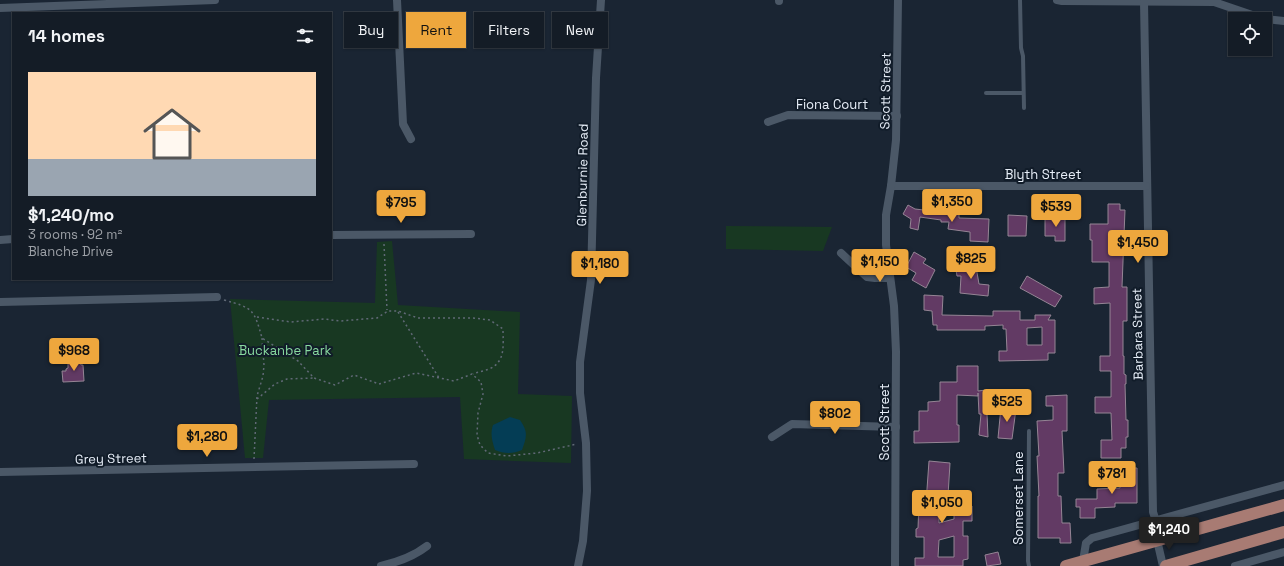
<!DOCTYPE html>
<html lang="en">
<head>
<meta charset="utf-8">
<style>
	:root { --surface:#141c26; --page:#1d252e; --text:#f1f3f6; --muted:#9da1a7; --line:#333a43; --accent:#eea73d }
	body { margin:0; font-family:"Space Grotesk",sans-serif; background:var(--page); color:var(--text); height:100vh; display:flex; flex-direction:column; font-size:15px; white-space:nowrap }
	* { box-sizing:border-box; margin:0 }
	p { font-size:13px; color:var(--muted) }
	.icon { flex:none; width:22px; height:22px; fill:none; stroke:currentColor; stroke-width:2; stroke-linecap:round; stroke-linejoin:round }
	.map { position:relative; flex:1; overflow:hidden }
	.sheet { position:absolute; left:12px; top:12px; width:320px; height:268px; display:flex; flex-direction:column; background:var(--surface); border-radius:0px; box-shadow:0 1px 3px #0004,0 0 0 1px var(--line) }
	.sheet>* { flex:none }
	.top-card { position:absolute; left:344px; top:12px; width:380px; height:36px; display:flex; gap:8px }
	.buttons { position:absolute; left:1228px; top:12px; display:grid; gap:8px }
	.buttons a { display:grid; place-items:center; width:44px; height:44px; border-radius:0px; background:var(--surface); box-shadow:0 1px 3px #0004,0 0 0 1px var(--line); font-size:20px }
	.price { position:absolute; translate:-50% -34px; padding:0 9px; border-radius:4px; background:var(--accent); color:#111; font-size:13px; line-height:26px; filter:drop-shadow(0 1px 2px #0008) }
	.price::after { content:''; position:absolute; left:50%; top:24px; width:12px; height:9px; margin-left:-6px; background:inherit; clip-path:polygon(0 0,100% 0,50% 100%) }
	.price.active { background:#222; color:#fff }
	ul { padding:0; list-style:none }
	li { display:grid; align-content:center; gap:8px; height:212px; padding:0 16px }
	li span { display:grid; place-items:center; height:124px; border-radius:0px; color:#555 }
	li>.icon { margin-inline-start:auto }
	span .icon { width:72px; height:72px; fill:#fffc; stroke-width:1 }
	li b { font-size:17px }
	h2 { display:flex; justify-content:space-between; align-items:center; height:48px; padding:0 16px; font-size:17px }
	.tag { padding:0 14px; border-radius:0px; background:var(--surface); box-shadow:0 1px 3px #0004,0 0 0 1px var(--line); font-size:14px; line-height:36px }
	.tag.active { background:var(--accent); color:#111 }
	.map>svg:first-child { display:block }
</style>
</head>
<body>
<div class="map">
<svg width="1284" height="566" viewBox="0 0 1284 566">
	<rect width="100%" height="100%" fill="#1a2533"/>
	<g fill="#183822">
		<path d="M726,226l106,1 -9,24 -97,-2z"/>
		<path d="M392,241l6,64 122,7 -2,82 54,2 -1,67 -107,-4 -4,-62 -191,3 -6,58h-18l-15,-159 145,4 2,-61z"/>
	</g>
	<path fill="#043d55" d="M510,417l10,3c8,12 7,16 2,30 -9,4 -18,4 -27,0 -3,-9 -5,-16 -2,-25z"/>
	<g fill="#623a64" stroke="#958595" fill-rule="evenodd">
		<path d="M1108,204h12v6h5l-3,77h5v34h-4v35h1v18l2,1v9h-1l1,36h2v17h-2v11h-5v10h-20v-18h11l-1,-27h-16v-16h16v-26h-11v-15h10v-53l-16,1v-16l15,-1v-25h-17v-22h-2v-16h18z"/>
		<path d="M908,205l7,4 44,5v4l30,1 -1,23 -18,-1v-9l-22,-3 1,-7h-8v-2l-21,-3 -2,13 -8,-2 1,-9 -8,-5z"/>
		<path d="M1008,215l19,1 -1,20h-18z"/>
		<path d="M1045,217h20v24h-10v-5h-10z"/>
		<path d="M914,252l12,7 -3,4 12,7 -9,18 -14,-8 4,-7 -10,-6z"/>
		<path d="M975,261l4,23 10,1 -1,11 -28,-3 1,-17h-4l-2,-12z"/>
		<path d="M1027,276l35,20 -7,11 -35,-19z"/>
		<path d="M924,295l19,1 -1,19 51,1v-5h27v9h15v-5h16l-3,5h7v33h-7v7l-49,1v-10h8l-1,-22h-3v-4l-18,1v4h-48v-5h-4l-1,-14 -8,-1zM1042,327v18h-15v-17z"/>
		<path d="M68,361h8v1h4l1,3h2l1,16 -21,1 -1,-11h4v-2l2,-1z"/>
		<path d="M957,366h21v25l8,-1 2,47 -9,-2 2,-21h-2l-1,-21v3l-21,-1v30h2v17l-45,1v-12h5v-20h9v-9l12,-1v-19h17z"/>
		<path d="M1067,395v36h-5l2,42h-6v23h3l1,27h8l1,20h-11v-5h-22v-42h1l-2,-40h2l-2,-35 16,-1v-14h-7v-10z"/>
		<path d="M1001,407l15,2 -4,30 -14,-1z"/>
		<path d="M929,461l21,2 -2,33h-9v27l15,-4v-12l18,-1v15h-9v15h5v23l-5,1v6h-48v-8h9v-21h-8v-8l2,-1 1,-25h7zM954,536v21h-16l1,-17z"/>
		<path d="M1120,468h17v35h-22v4l-20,1v10h-15v-11h-4v-8h21v-10l23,-1z"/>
		<path d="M998,552l3,12 -14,2 -2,-11z"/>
	</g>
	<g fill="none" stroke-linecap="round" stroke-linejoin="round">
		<g stroke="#606976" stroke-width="1.5" stroke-dasharray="2 3" stroke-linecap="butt">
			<path d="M384,244l3,66"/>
			<path d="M224,300c29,8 30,9 38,38l36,23 16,17 21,7 19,-10 25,9 37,-11 38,8 18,-7 9,8 2,12 -5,19 -1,22 3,10 8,8 19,3 30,-3 40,-9"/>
			<path d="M398,312l41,66"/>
			<path d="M257,317l34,5 33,-3 16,2 37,-3 11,-7h10l20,7h55l17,2 13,9c0,16 3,33 -14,40 -5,2 -11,3 -16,5"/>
			<path d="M257,399l18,-15 12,-5 27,-1"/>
			<path d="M254,459l3,-63 6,-20 1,-11 -2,-27"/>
		</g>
		<g stroke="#4b5867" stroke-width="4">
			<path d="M1020,0l1,48 2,8 1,52"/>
			<path d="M986,93h37"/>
			<path d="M1029,431l-1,130 1,5"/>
		</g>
		<g stroke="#4b5867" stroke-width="8">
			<path d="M397,0l6,124 8,15"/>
			<path d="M1057,0l5,1 152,1 50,17"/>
			<path d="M779,1v-1"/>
			<path d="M1144,2l9,510 3,9"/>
			<path d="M0,8l215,-8"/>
			<path d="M1265,19l19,2"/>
			<path d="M768,122l20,-7 109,1"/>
			<path d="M891,186h255"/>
			<path d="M331,235l140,-1"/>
			<path d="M0,240l13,-1"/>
			<path d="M841,253l26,24 8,1h15"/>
			<path d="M0,302l217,-5"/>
			<path d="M772,437l20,-13 104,3"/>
			<path d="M0,472l414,-8"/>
			<path d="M1157,540l6,26"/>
			<path d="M1083,561l3,-18 6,-5 192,-53"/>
			<path d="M381,566c17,-4 32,-9 46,-20"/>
			<path d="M578,566l5,-25 4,-50 -1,-48 -6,-50v-31l11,-82 5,-202 5,-78"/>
			<path d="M895,566l1,-214 -2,-46 -8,-61v-30l5,-29 5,-46 2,-140"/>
			<path d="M1235,566l49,-14"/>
		</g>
		<g stroke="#a87b73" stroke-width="12">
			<path d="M1066,566l218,-61"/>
			<path d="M1166,566l118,-34"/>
		</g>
	</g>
	<g text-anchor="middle" stroke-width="4" stroke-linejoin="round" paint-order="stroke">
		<g font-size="13" fill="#e7eef8" stroke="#111c29">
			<text transform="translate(885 91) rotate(-89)" y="5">Scott Street</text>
			<text x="832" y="109">Fiona Court</text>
			<text x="1043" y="179">Blyth Street</text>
			<text transform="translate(582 175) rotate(-89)" y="5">Glenburnie Road</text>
			<text transform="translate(1137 334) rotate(-91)" y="5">Barbara Street</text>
			<text transform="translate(884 422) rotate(-90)" y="5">Scott Street</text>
			<text transform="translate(111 458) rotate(-1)" y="5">Grey Street</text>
			<text transform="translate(1018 498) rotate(-90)" y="5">Somerset Lane</text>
		</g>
		<g font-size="13" fill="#88d99f" stroke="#111c29">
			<text x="285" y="355">Buckanbe Park</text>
		</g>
	</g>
</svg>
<div class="buttons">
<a><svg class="icon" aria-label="locate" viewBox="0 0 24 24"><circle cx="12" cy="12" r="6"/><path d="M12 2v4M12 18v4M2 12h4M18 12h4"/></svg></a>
</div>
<b class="price" style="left:952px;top:223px">$1,350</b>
<b class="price" style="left:401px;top:224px">$795</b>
<b class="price" style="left:1056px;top:228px">$539</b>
<b class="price" style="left:1138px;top:264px">$1,450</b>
<b class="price" style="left:971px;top:280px">$825</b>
<b class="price" style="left:880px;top:283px">$1,150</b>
<b class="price" style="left:600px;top:285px">$1,180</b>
<b class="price" style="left:74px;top:372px">$968</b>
<b class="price" style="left:1007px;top:423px">$525</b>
<b class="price" style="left:835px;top:435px">$802</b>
<b class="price" style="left:207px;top:458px">$1,280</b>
<b class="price" style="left:1112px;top:495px">$781</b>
<b class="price" style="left:942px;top:524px">$1,050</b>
<b class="price active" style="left:1169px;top:551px">$1,240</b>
<div class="top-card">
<a class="tag">Buy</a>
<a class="tag active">Rent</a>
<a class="tag">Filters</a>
<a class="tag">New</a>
</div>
<section class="sheet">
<h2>14 homes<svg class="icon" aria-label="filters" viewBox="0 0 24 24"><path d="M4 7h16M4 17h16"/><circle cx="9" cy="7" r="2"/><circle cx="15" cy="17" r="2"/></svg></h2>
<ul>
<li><span style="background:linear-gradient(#ffd9b3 70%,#9aa5b1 0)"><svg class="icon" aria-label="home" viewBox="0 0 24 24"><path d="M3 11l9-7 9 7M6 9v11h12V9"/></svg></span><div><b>$1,240/mo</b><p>3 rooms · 92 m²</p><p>Blanche Drive</p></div></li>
</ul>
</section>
</div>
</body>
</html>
